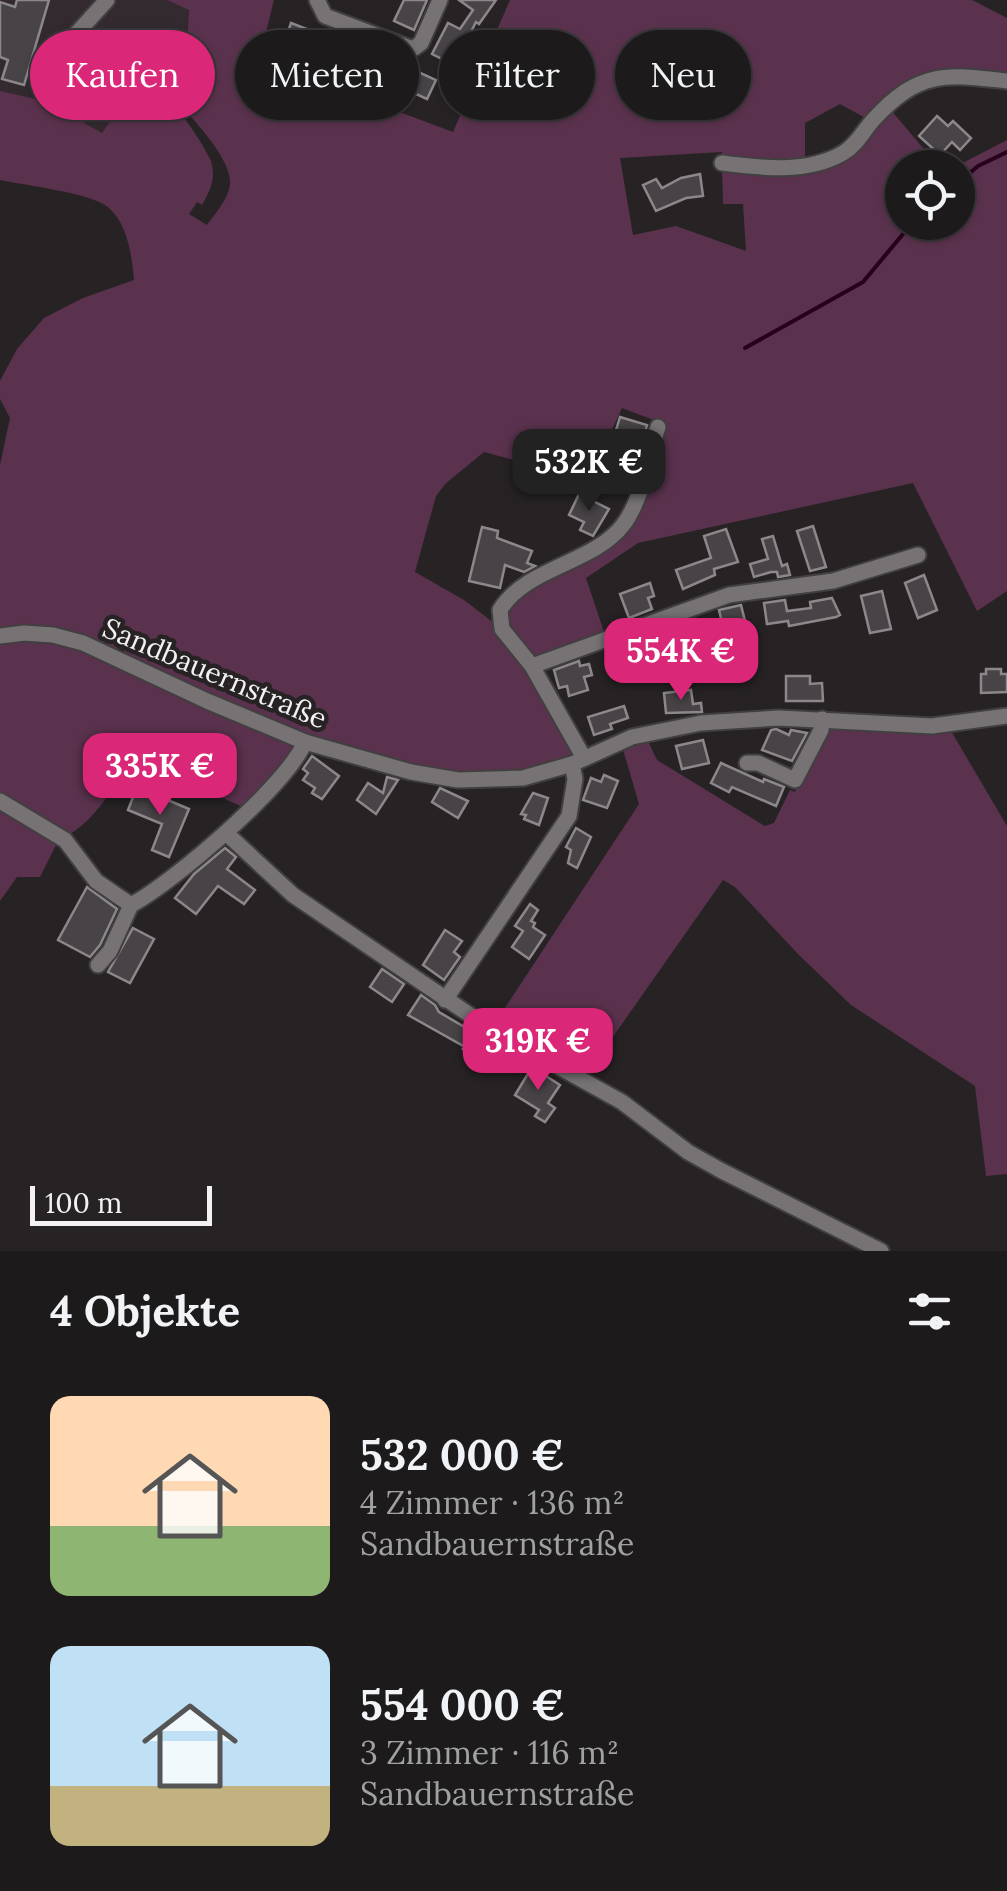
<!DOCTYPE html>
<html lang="de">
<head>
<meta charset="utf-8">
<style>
	:root { --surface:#1d1a1c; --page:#2a2729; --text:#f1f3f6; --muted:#a0a1a3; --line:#3b383b; --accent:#db2777 }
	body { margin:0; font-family:Lora,serif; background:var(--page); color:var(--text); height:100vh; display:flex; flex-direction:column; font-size:38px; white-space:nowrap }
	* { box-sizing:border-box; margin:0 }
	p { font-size:32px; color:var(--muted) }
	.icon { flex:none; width:55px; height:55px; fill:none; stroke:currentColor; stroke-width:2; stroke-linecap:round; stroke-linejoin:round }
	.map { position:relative; height:1251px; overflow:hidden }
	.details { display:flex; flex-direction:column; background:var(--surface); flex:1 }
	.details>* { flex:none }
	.top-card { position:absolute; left:30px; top:30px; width:948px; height:90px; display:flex; gap:20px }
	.fabs { position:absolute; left:885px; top:150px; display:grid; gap:20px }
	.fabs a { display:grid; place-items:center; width:90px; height:90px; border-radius:50%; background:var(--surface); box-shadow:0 2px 8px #0004,0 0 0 2px var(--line); font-size:50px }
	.scale { position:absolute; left:30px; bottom:25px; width:182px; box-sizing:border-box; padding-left:10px; border:5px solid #f3f1f2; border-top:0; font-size:28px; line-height:35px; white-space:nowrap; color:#f3f1f2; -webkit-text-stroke:8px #272325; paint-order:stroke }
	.price { position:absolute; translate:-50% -85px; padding:0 22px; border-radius:20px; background:var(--accent); color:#fff; font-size:32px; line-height:65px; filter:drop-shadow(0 2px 5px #0008) }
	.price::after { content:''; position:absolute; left:50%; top:60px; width:30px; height:22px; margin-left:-15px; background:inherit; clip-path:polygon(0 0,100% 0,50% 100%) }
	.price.current { background:#222; color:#fff }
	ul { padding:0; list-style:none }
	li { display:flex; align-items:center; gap:30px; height:250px; padding:0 50px }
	li span { display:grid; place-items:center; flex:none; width:280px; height:200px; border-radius:20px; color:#555 }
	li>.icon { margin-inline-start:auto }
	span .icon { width:120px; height:120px; fill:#fffc; stroke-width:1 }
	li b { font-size:42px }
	h2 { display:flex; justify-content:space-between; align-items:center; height:120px; padding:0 50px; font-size:42px }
	.pill { padding:0 35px; border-radius:45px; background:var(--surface); box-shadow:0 2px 8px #0004,0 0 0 2px var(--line); font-size:35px; line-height:90px }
	.pill.current { background:var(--accent); color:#fff }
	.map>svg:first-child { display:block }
</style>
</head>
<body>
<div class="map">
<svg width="1007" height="1251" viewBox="0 0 1007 1251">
	<rect width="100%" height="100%" fill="#272325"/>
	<path fill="#332a30" d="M0,0h167l22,9 -3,52 -12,37 -5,3 -19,-17 -48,49 -57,-32 -45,-10z"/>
	<g fill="#5a324d">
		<path d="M167,0h107l-24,96 41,-15 39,5 123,46 57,-132h462l35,18v60c-68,-7 -88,-9 -138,42l-29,-16 -35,19v39c-28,7 -56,2 -83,-3v-7l-102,6 13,77 43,-9 70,25 -3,-47h-20l-1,-37c40,4 97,12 131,-17 14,-12 21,-30 37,-41l49,58 -37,1v54h56v-54l-3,-1 52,-27v451l-30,20 -64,-128 -275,60 -52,35 19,57 -66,22 -9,-1c-11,-11 -31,-28 -26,-46 6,-20 99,-60 121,-84 19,-21 33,-73 42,-101l-45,-17 -28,61 -5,-2 -14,19 -35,-19 -56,-15 -39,32 -9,12 -21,76 49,28 34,26 32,43 44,75 -1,12c-112,69 -343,-50 -449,-101v-5l-6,-2 -2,3c-40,-16 -73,-26 -116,-20v-166l10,-47 -10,-19v-18l17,-32 27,-31 39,-20 51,-18c-2,-23 -6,-56 -26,-73 -17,-14 -84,-22 -108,-27v-89l45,10 57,32 39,-55c29,18 55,52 70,83 5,17 0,28 -9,44l-5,-3 -8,12 18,11c8,-11 22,-27 23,-41 2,-26 -40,-68 -56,-86l12,-37 3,-51z"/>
		<path d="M14,638l55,6 215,97 7,4 2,11 -50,51 -109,-48c-19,25 -39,63 -68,77l-66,-39v-156z"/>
		<path d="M830,727l121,4 56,95v348l-21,2 -11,-90 -124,-81 -52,-50 -64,-68 -12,-7 -139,198 -91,-52 146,-222 -17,-58 25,-7 10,21 108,66 9,-3 16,-33 5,2 31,-63z"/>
		<path d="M0,803l58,38 -18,36h-23l-17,24z"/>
	</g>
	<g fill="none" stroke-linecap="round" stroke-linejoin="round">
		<g stroke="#28001d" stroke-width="4">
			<path d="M958,183l20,-17 29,-14"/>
			<path d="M745,348l118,-66 50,-60"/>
		</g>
	</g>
	<g fill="#474346" stroke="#8c878a" stroke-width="2.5">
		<path d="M17,0h32l-25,85 -22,-6 6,-19 -8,-3v-55l15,5z"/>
		<path d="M404,0h23l-13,30 -20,-9z"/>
		<path d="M459,0h37l-17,24 -3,-2 -22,43 -22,-11 16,-31 12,6 13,-19z"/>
		<path d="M291,23l47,18 1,-3 22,8 -6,19 -45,-19 -7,17 -13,-5 6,-16 -10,-4z"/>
		<path d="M381,55l55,25 -9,19 -20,-9 1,-2 -34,-13z"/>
		<path d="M937,116l11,10 5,-5 18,17 -11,12 -8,-8 -12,13 -21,-19z"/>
		<path d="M700,174l3,22 -17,2 -30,13 -13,-26 13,-6 6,9 19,-10z"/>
		<path d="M620,417l27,8 -10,37 -15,-5 4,-13 -13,-4z"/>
		<path d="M579,494l30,15 -16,27 -13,-6 4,-8 -15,-7z"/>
		<path d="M813,526l13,41 -16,4 -13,-40z"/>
		<path d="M482,527l16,4 -1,7 35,13 -5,12 8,3 -11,6 -19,-7 -5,23 -31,-7z"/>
		<path d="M726,529l12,33 -24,7 1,6 -32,14 -7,-19 35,-12 -7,-22z"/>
		<path d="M773,536l9,30 5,-2 3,11 -12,2 -1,-5h-6l-17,5 -4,-13 18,-5 -6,-20z"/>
		<path d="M924,575l13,35 -19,8 -13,-35z"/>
		<path d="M650,583l4,13 -6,2 4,11 -23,9 -9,-24z"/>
		<path d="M882,591l9,38 -21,4 -9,-37z"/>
		<path d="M832,598l8,17 -4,2 -47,9 -1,-5 -21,3 -3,-21 21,-3 2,11 24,-3 -1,-6z"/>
		<path d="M741,605l6,24 -22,6 -6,-25z"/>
		<path d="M681,624l11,29 -21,8 -11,-29z"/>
		<path d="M579,661l1,5 9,-2 3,11 -8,2 4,13 -19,6 -2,-10 -8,2 -5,-18z"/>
		<path d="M986,669h15v5h6v18l-26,1v-19h5z"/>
		<path d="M786,676h24v8l12,-1 1,18h-37z"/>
		<path d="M691,690l2,14 8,-1 1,9 -36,1 -2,-20z"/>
		<path d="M624,706l4,12 -18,6 2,5 -18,6 -6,-18z"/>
		<path d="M776,729l13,6 2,-5 16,3 -15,28 -30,-11 9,-20z"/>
		<path d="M703,740l6,23 -27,6 -6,-23z"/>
		<path d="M312,756l27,20 -17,23 -10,-6 3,-5 -12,-8 5,-7 -5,-4z"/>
		<path d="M721,763l42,19 1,-3 20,8 -8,19 -44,-19 -3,5 -18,-9z"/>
		<path d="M604,775l14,6 -11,27 -24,-8 8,-22 10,4z"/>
		<path d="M387,777l11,3 -22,34 -19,-14 11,-17 15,10z"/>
		<path d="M137,787l52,22 -20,48 -17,-7 10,-26 -34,-14z"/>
		<path d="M440,788l28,13 -10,17 -26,-16z"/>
		<path d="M533,793l15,5 -9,27 -15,-6 2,-4 -5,-1z"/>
		<path d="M576,828l15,9 -14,31 -9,-5 3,-13 -5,-3z"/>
		<path d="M225,848l11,9 -9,12 28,21 -11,14 -26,-18 -22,28 -21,-16 19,-24z"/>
		<path d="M87,887l30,22 -17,36 -10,12 -32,-17z"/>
		<path d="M530,904l8,6 -7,11 4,2 -2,4 12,8 -16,24 -17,-12 11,-16 -8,-5z"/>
		<path d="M133,928l21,11 -24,44 -22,-11z"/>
		<path d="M445,930l17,11 -8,11 6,5 -16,23 -21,-15z"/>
		<path d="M382,969l22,15 -12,18 -22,-15z"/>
		<path d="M421,995l14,10 4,7 49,29 -10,17 -15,-9 2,-2 -57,-32z"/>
		<path d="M532,1067l28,18 -12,18 7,5 -10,14 -10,-6 4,-6 -24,-15z"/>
	</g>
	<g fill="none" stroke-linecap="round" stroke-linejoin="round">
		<g stroke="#423f41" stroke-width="19">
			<g id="minor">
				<path d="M317,0l8,16 88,33 8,-6 19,-43"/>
				<path d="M47,66l60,-66"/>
				<path d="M722,163c39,5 85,11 121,-10 14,-8 20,-22 31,-34 45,-49 72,-45 133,-38"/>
				<path d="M0,636l24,-3 29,2 30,8 124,58 98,41 106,30 47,8 65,-2 49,-14 60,-27 69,-14 78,-5 153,8 75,-10"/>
				<path d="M532,666l197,-71 104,-14 85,-26"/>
				<path d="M584,758l-52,-92 -30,-37 -2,-19c26,-43 93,-46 123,-85 20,-26 25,-68 35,-98"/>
				<path d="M747,763h11l37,17 26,-50 1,-11"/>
				<path d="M0,801l65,39 31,41 35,24c43,-23 155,-119 174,-163"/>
				<path d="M226,833l67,62 196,133 133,74 66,50 34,19 159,80"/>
				<path d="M98,965l12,-14 21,-46"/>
				<path d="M445,1000l124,-184 6,-37 -3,-15"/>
			</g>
		</g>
		<use href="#minor" stroke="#777375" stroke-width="15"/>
	</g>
	<g text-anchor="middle" stroke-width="9" stroke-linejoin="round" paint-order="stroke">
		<g font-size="28" fill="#f3f1f2" stroke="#272325">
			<text transform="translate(215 673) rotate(23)" y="10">Sandbauernstraße</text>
		</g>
	</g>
</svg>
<div class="fabs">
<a><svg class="icon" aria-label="locate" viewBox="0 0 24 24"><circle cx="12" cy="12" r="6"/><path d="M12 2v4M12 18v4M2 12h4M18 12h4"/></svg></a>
</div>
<div class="scale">100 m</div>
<b class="price current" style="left:589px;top:514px">532K €</b>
<b class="price" style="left:681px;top:703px">554K €</b>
<b class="price" style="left:160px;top:818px">335K €</b>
<b class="price" style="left:538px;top:1093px">319K €</b>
<div class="top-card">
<a class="pill current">Kaufen</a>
<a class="pill">Mieten</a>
<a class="pill">Filter</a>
<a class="pill">Neu</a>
</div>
</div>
<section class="details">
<h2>4 Objekte<svg class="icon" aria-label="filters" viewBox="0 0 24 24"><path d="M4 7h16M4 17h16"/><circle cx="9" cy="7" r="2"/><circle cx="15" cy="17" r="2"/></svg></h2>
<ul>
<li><span style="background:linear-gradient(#ffd9b3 65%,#8fb573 0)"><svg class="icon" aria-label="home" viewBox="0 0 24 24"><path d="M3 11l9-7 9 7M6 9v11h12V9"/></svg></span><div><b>532 000 €</b><p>4 Zimmer · 136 m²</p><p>Sandbauernstraße</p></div></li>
<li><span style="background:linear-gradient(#bfe0f5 70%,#c2b280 0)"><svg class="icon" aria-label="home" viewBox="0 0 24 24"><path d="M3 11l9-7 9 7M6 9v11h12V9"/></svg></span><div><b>554 000 €</b><p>3 Zimmer · 116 m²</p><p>Sandbauernstraße</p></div></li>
</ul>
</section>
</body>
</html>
